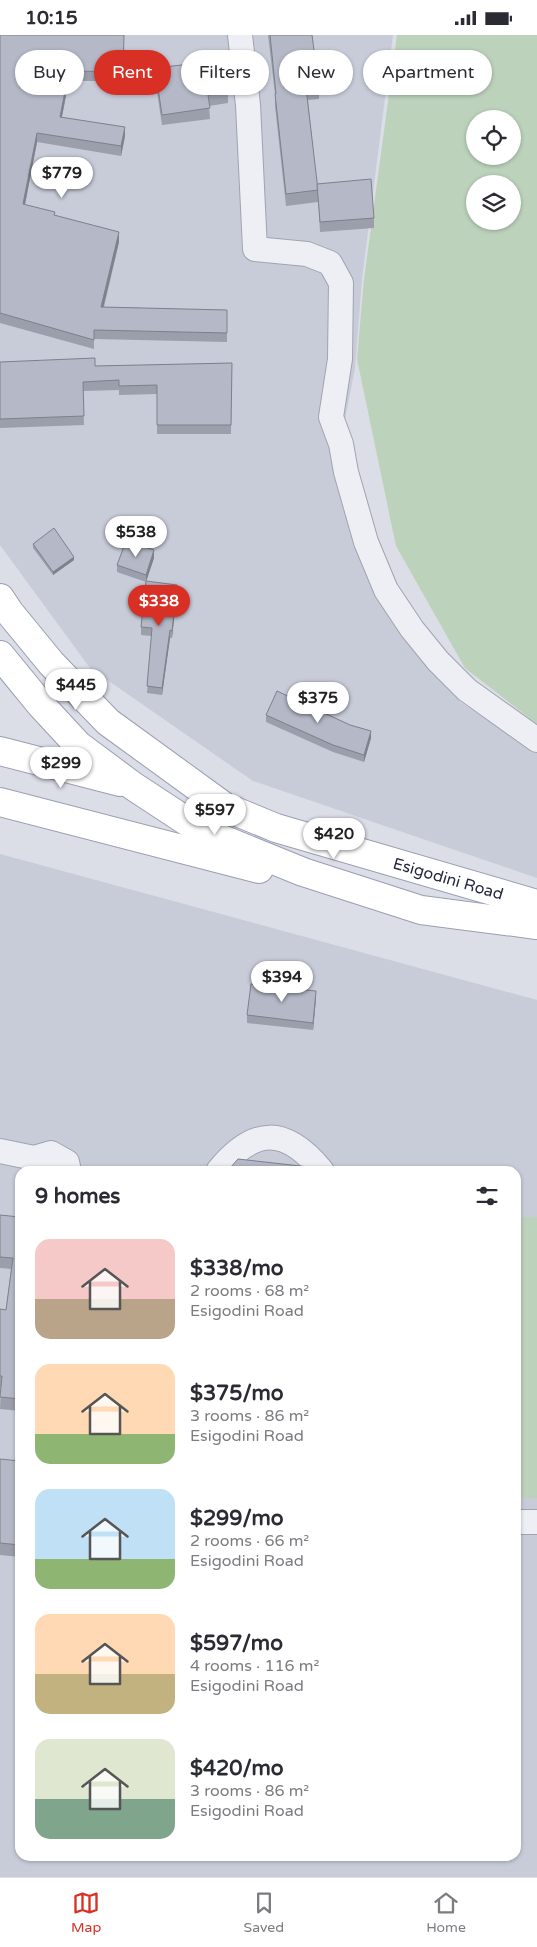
<!DOCTYPE html>
<html lang="en">
<head>
<meta charset="utf-8">
<style>
	:root { --surface:#fff; --page:#f7f7f7; --text:#2b2b33; --muted:#7c7c81; --line:#e1e1e2; --accent:#d93025 }
	body { margin:0; font-family:"Varela Round",sans-serif; background:var(--page); color:var(--text); height:100vh; display:flex; flex-direction:column; font-size:19px; white-space:nowrap }
	* { box-sizing:border-box; margin:0 }
	p { font-size:16px; color:var(--muted) }
	.icon { flex:none; width:28px; height:28px; fill:none; stroke:currentColor; stroke-width:2; stroke-linecap:round; stroke-linejoin:round }
	.map { position:relative; flex:1; overflow:hidden }
	.side { position:absolute; left:15px; top:1131px; width:506px; height:695px; display:flex; flex-direction:column; background:var(--surface); border-radius:15px; box-shadow:0 1px 4px #0004 }
	.side>* { flex:none }
	.banner { position:absolute; left:15px; top:15px; width:508px; height:45px; display:flex; gap:10px }
	.buttons { position:absolute; left:466px; top:75px; display:grid; gap:10px }
	.buttons a { display:grid; place-items:center; width:55px; height:55px; border-radius:50%; background:var(--surface); box-shadow:0 1px 4px #0004; font-size:25px }
	.price { position:absolute; translate:-50% -42px; padding:0 11px; border-radius:18px; background:#fff; color:#222; font-size:16px; line-height:32px; filter:drop-shadow(0 1px 2px #0008) }
	.price::after { content:''; position:absolute; left:50%; top:30px; width:15px; height:11px; margin-left:-8px; background:inherit; clip-path:polygon(0 0,100% 0,50% 100%) }
	.price.active { background:var(--accent); color:#fff }
	ul { padding:0; list-style:none }
	li { display:flex; align-items:center; gap:15px; height:125px; padding:0 20px }
	li span { display:grid; place-items:center; flex:none; width:140px; height:100px; border-radius:15px; color:#555 }
	li>.icon { margin-inline-start:auto }
	span .icon { width:60px; height:60px; fill:#fffc; stroke-width:1 }
	li b { font-size:21px }
	h2 { display:flex; justify-content:space-between; align-items:center; height:60px; padding:0 20px; font-size:21px }
	.pill { padding:0 18px; border-radius:22px; background:var(--surface); box-shadow:0 1px 4px #0004; font-size:18px; line-height:45px }
	.pill.active { background:var(--accent); color:#fff }
	.status { display:flex; justify-content:space-between; align-items:center; height:35px; padding:0 25px; background:var(--surface); direction:ltr }
	.status svg { height:14px; fill:currentColor }
	.menu { display:flex; justify-content:space-around; align-items:center; height:70px; border-top:1px solid var(--line); background:var(--surface); font-size:14px; color:var(--muted) }
	.menu a { display:grid; justify-items:center; gap:2px }
	.menu .active { color:var(--accent) }
	.map>svg:first-child { display:block }
</style>
</head>
<body>
<div class="status"><b>10:15</b><svg viewBox="0 0 49 12"><path d="M0 12V9h3v3zM5 12V6h3v6zM10 12V3h3v9zM15 12V0h3v12zM26 1h20v11H26zM47 4h2v5h-2z"/></svg></div>
<div class="map">
<svg width="537" height="1842" viewBox="0 0 537 1842">
	<rect width="100%" height="100%" fill="#dbdde7"/>
	<g fill="#c8ccd9" fill-rule="evenodd">
		<path d="M0,0h393l-31,244 -7,89 -20,104 40,120 85,110 77,51v125l-284,-97 -163,-113 -90,-123z"/>
		<path d="M0,819l537,146v877h-537zM20,1136h496v685h-496z"/>
	</g>
	<g fill="#bcd2bb" fill-rule="evenodd">
		<path d="M397,0h140v689l-72,-56 -69,-122 -39,-187 7,-80zM475,84h37v37h-37zM475,149h37v37h-37z"/>
		<rect x="516" y="1182" width="21" height="281"/>
	</g>
	<g fill="none" stroke-linecap="round" stroke-linejoin="round">
		<g stroke="#a0a3b1" stroke-width="26">
			<g id="minor">
				<path d="M240,0l8,70 7,144 52,5 23,9 11,20 -1,76 -9,58 10,27 5,28 20,70 20,48 26,39 26,32 29,29 70,50"/>
				<path d="M0,1116l34,7 17,-5 16,9 2,9"/>
				<path d="M218,1136c36,-44 67,-45 104,0"/>
				<path d="M516,1487h21"/>
			</g>
		</g>
		<g stroke="#999fb4" stroke-width="30">
			<g id="major">
				<path id="s1" d="M0,563l10,15 41,50 57,59 117,85 51,21 261,76"/>
				<path d="M0,620l41,50 37,40 55,41 67,44 103,42 118,38 116,15"/>
				<path d="M0,716l120,31"/>
				<path d="M0,767l259,67"/>
			</g>
		</g>
		<use href="#minor" stroke="#eeeff5" stroke-width="24"/>
		<use href="#major" stroke="#fff" stroke-width="28"/>
	</g>
	<g fill="#9b9eab">
		<path d="M0,0h124l-1,46h-48l-1,6 -6,-2 -6,32 63,19 -4,20 -84,-14 -12,63 30,10 64,27 -15,65 123,3v32l-133,-3v10l-94,-26z"/>
		<path d="M268,0h44l7,52v12l-11,1 9,87 57,31v10l-54,4 -2,-34v4l-32,4 -11,-100v-12z"/>
		<path d="M155,33l45,3 28,22v10l-19,3 1,13 -48,6 -7,-46z"/>
		<path d="M0,327l95,4 137,-3 -1,71h-74v-40l-38,1v-5l-36,1 1,34 -84,3z"/>
		<path d="M33,509l41,16 -21,15 -20,-27z"/>
		<path d="M154,523l-8,23 31,11 -5,46h-2l-8,57 -15,-2 5,-57 -11,-1v-8l5,-45 -29,-10v-7z"/>
		<path d="M266,680l105,23 -7,24 -31,-10 -67,-30z"/>
		<path d="M316,963l-3,32 -66,-7v-8z"/>
		<path d="M0,1180l20,2v194l-20,-2 1,-21h-1v-79l6,1 5,-41 -11,-1z"/>
		<path d="M0,1424l20,2v96l-20,-2z"/>
	</g>
	<g fill="#7e818b">
		<path d="M75,36v10l-1,6v-10z"/>
		<path d="M68,41v9l-8,41v-9z"/>
		<path d="M125,92v9l-4,20v-10z"/>
		<path d="M37,98v9l-14,72v-10z"/>
		<path d="M119,197v10l-18,74v-9z"/>
		<path d="M154,515v8l-8,24v-7z"/>
		<path d="M74,522v3l-21,15v-3z"/>
		<path d="M177,550v7l-5,46v-7z"/>
		<path d="M170,595v8l-8,57v-7z"/>
		<path d="M371,696v7l-7,24v-7z"/>
		<path d="M316,956v7l-3,32v-7z"/>
	</g>
	<g fill="#b4b8c7" stroke="#7e818b">
		<path d="M0,0h124l-1,37 -48,-1 -1,6 -6,-1 -8,41 65,10 -4,19 -84,-13 -14,71 32,8 -1,3 65,17 -18,75 126,3v23l-133,-3v10l-94,-27z"/>
		<path d="M270,0h42l7,52 -13,1 12,102 -32,4 -11,-100h1z"/>
		<path d="M199,28l1,8 25,-3 3,25 -20,2 2,13 -48,7 -7,-47z"/>
		<path d="M371,144l3,39 -54,4 -3,-38z"/>
		<path d="M95,323v8l137,-3 -1,62h-74v-40l-38,1v-6l-36,2 1,34 -84,3v-57z"/>
		<path d="M54,493l20,29 -21,15 -20,-28z"/>
		<path d="M126,506l28,9 -8,25 -29,-10z"/>
		<path d="M146,546l31,4 -5,46 -2,-1 -8,58 -15,-2 5,-58 -11,-1z"/>
		<path d="M277,656l73,34 21,6 -7,24 -31,-10 -67,-30z"/>
		<path d="M251,949l65,7 -3,32 -66,-8z"/>
		<path d="M238,1124l71,8 2,2v2h-82l1,-3z"/>
		<path d="M0,1180l20,2v182l-20,-2 2,-21h-2v-67l6,1 7,-52 -13,-1z"/>
		<path d="M0,1424l20,2v84l-20,-2z"/>
	</g>
	<g text-anchor="middle" stroke-width="4" stroke-linejoin="round" paint-order="stroke">
		<g font-size="16" fill="#23283e" stroke="#eaecf5">
			<text dy="6" stroke="none"><textPath href="#s1" startOffset="544">Esigodini Road</textPath></text>
		</g>
	</g>
</svg>
<div class="buttons">
<a><svg class="icon" aria-label="locate" viewBox="0 0 24 24"><circle cx="12" cy="12" r="6"/><path d="M12 2v4M12 18v4M2 12h4M18 12h4"/></svg></a>
<a><svg class="icon" aria-label="layers" viewBox="0 0 24 24"><path d="M12 4l9 5-9 5-9-5zM3 14l9 5 9-5"/></svg></a>
</div>
<b class="price" style="left:62px;top:164px">$779</b>
<b class="price" style="left:136px;top:523px">$538</b>
<b class="price active" style="left:159px;top:592px">$338</b>
<b class="price" style="left:76px;top:676px">$445</b>
<b class="price" style="left:318px;top:689px">$375</b>
<b class="price" style="left:61px;top:754px">$299</b>
<b class="price" style="left:215px;top:801px">$597</b>
<b class="price" style="left:334px;top:825px">$420</b>
<b class="price" style="left:282px;top:968px">$394</b>
<div class="banner">
<a class="pill">Buy</a>
<a class="pill active">Rent</a>
<a class="pill">Filters</a>
<a class="pill">New</a>
<a class="pill">Apartment</a>
</div>
<section class="side">
<h2>9 homes<svg class="icon" aria-label="filters" viewBox="0 0 24 24"><path d="M4 7h16M4 17h16"/><circle cx="9" cy="7" r="2"/><circle cx="15" cy="17" r="2"/></svg></h2>
<ul>
<li><span style="background:linear-gradient(#f6c9c9 60%,#b9a48a 0)"><svg class="icon" aria-label="home" viewBox="0 0 24 24"><path d="M3 11l9-7 9 7M6 9v11h12V9"/></svg></span><div><b>$338/mo</b><p>2 rooms · 68 m²</p><p>Esigodini Road</p></div></li>
<li><span style="background:linear-gradient(#ffd9b3 70%,#8fb573 0)"><svg class="icon" aria-label="home" viewBox="0 0 24 24"><path d="M3 11l9-7 9 7M6 9v11h12V9"/></svg></span><div><b>$375/mo</b><p>3 rooms · 86 m²</p><p>Esigodini Road</p></div></li>
<li><span style="background:linear-gradient(#bfe0f5 70%,#8fb573 0)"><svg class="icon" aria-label="home" viewBox="0 0 24 24"><path d="M3 11l9-7 9 7M6 9v11h12V9"/></svg></span><div><b>$299/mo</b><p>2 rooms · 66 m²</p><p>Esigodini Road</p></div></li>
<li><span style="background:linear-gradient(#ffd9b3 60%,#c2b280 0)"><svg class="icon" aria-label="home" viewBox="0 0 24 24"><path d="M3 11l9-7 9 7M6 9v11h12V9"/></svg></span><div><b>$597/mo</b><p>4 rooms · 116 m²</p><p>Esigodini Road</p></div></li>
<li><span style="background:linear-gradient(#dfe7d0 60%,#7fa58c 0)"><svg class="icon" aria-label="home" viewBox="0 0 24 24"><path d="M3 11l9-7 9 7M6 9v11h12V9"/></svg></span><div><b>$420/mo</b><p>3 rooms · 86 m²</p><p>Esigodini Road</p></div></li>
</ul>
</section>
</div>
<nav class="menu">
<a class="active"><svg class="icon" aria-label="map" viewBox="0 0 24 24"><path d="M3 6l6-2 6 2 6-2v14l-6 2-6-2-6 2zM9 4v14M15 6v14"/></svg>Map</a>
<a><svg class="icon" aria-label="saved" viewBox="0 0 24 24"><path d="M7 4h10v16l-5-4-5 4z"/></svg>Saved</a>
<a><svg class="icon" aria-label="home" viewBox="0 0 24 24"><path d="M3 11l9-7 9 7M6 9v11h12V9"/></svg>Home</a>
</nav>
</body>
</html>
